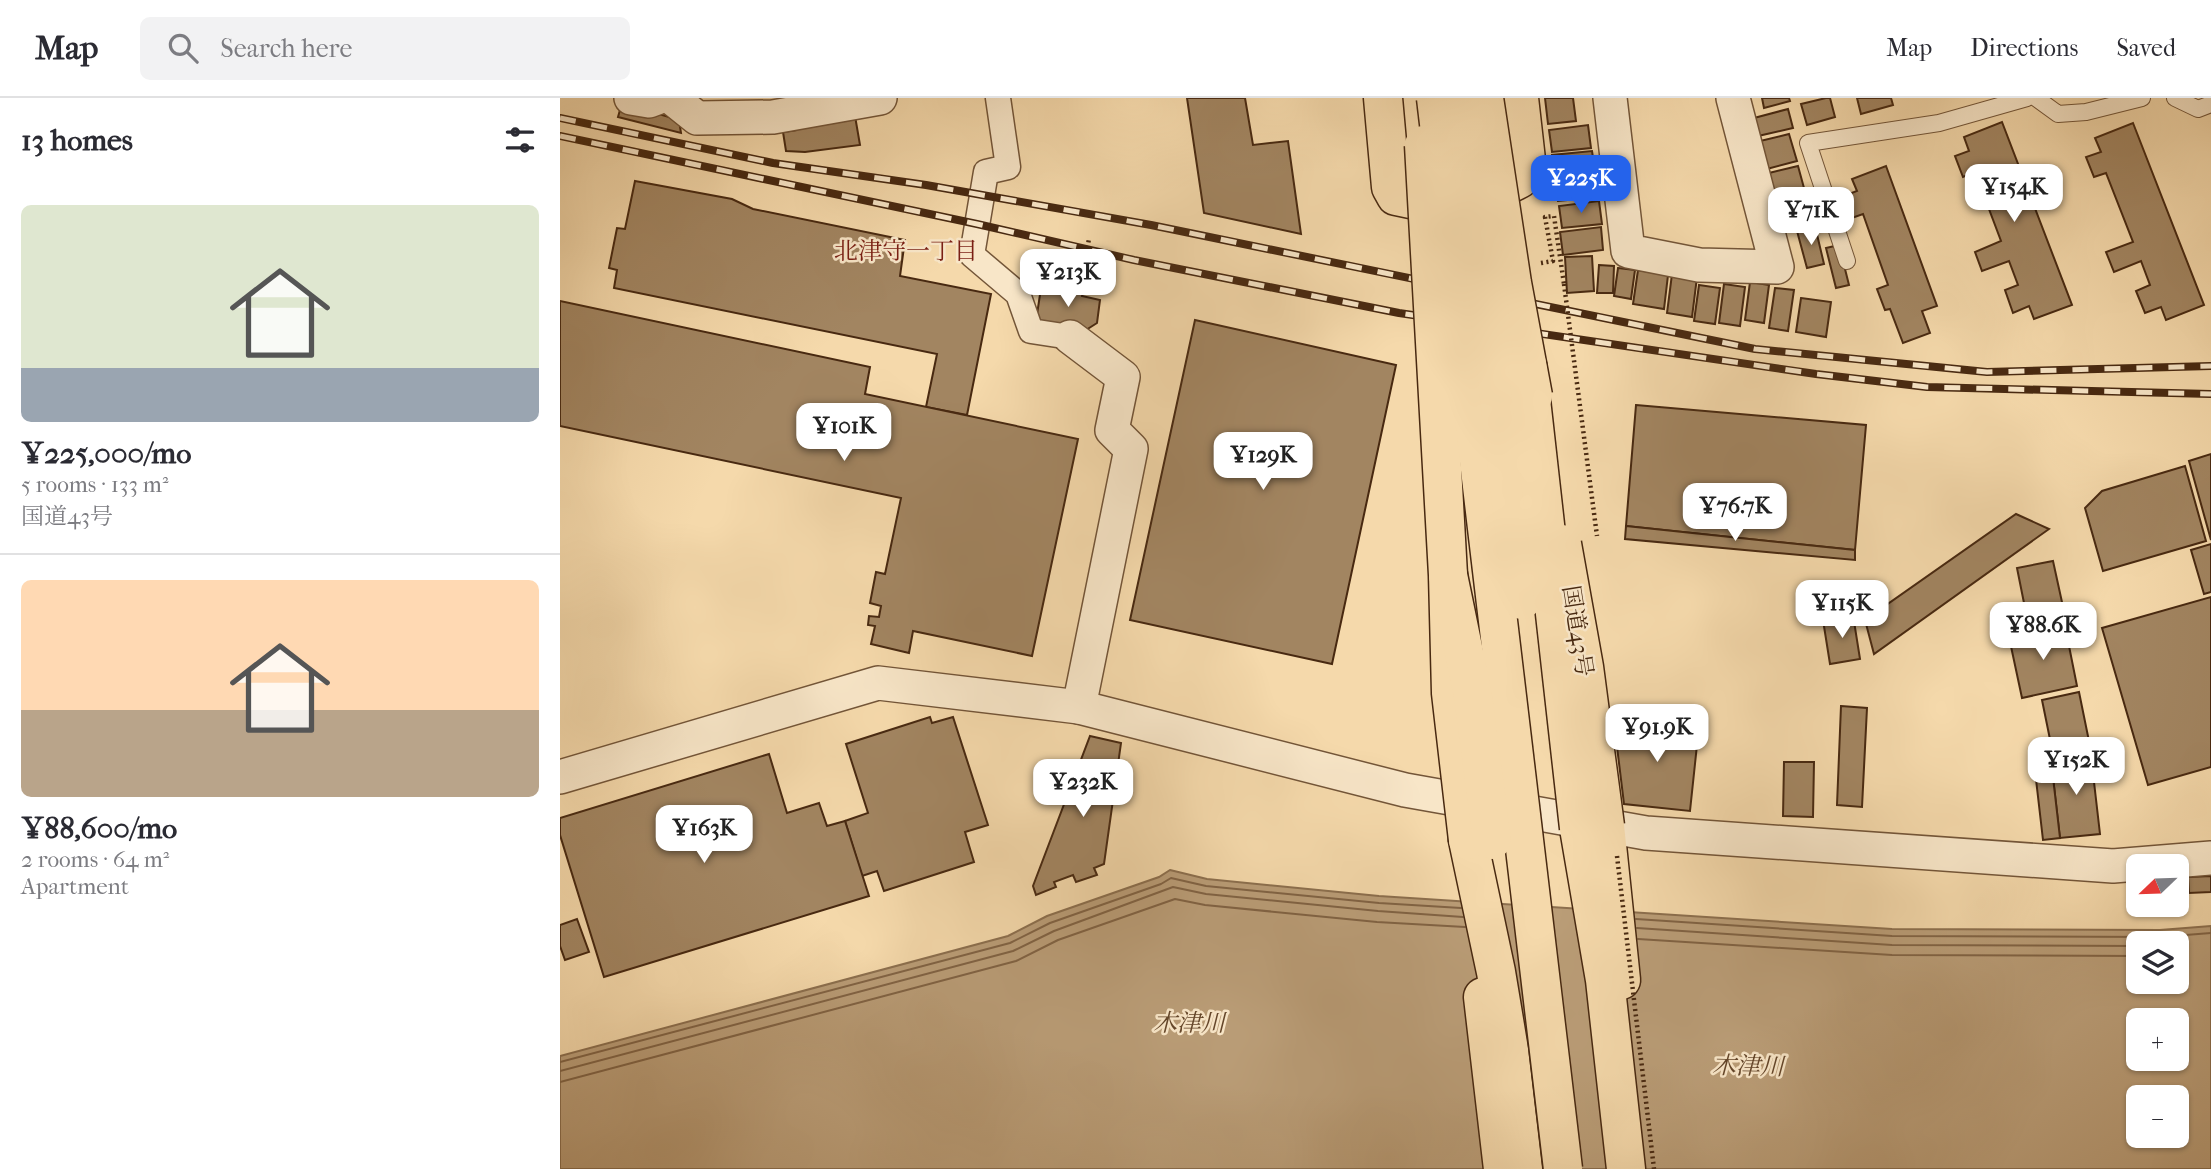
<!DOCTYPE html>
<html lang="en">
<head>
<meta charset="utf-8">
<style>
	:root { --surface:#fff; --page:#f2f2f3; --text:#2b2b33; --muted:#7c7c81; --line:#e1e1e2; --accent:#2563eb }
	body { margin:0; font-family:"IM FELL French Canon","Noto Serif JP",serif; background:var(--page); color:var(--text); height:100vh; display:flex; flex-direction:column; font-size:26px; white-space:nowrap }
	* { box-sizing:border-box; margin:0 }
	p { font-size:23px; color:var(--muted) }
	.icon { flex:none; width:38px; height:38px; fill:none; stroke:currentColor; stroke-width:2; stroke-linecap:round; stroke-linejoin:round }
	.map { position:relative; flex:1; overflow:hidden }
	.details { display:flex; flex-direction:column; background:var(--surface); width:560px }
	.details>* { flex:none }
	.needle { width:46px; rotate:247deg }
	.tools { position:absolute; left:1566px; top:756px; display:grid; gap:14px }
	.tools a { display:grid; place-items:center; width:63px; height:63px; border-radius:10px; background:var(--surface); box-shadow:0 2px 5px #0004; font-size:35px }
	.price { position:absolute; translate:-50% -60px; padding:0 16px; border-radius:14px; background:#fff; color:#222; font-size:23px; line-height:46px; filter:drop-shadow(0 2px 4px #0008) }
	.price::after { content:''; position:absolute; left:50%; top:42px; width:21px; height:16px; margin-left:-10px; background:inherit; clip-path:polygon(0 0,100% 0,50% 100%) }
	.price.selected { background:var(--accent); color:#fff }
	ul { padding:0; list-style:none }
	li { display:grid; align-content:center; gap:14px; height:371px; padding:0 21px }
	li+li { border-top:2px solid var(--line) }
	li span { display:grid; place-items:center; height:217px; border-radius:10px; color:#555 }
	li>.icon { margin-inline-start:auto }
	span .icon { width:126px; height:126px; fill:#fffc; stroke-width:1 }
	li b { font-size:30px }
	h2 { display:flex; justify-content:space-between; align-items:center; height:84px; padding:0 21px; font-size:30px }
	header { display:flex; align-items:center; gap:42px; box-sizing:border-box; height:98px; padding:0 35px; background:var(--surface); border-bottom:2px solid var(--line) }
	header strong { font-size:33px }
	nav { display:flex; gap:38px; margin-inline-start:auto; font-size:24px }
	.search { width:490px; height:63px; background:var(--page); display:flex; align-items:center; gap:18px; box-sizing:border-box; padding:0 24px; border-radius:10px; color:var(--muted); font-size:26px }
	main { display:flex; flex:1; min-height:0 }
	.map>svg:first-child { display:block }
</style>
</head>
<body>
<header>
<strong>Map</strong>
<div class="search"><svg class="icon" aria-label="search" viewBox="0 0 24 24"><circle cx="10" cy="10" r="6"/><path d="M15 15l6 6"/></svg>Search here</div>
<nav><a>Map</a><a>Directions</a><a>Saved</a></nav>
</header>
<main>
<section class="details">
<h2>13 homes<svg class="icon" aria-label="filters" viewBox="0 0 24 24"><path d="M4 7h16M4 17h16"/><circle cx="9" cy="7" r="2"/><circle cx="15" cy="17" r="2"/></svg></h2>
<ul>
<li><span style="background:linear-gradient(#dfe7d0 75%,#9aa5b1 0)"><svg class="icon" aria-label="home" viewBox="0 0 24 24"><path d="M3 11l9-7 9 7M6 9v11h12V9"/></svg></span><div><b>¥225,000/mo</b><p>5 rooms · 133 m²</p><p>国道43号</p></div></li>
<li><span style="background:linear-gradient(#ffd9b3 60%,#b9a48a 0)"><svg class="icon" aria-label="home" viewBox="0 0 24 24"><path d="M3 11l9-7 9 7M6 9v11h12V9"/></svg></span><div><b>¥88,600/mo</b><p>2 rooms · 64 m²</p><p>Apartment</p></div></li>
</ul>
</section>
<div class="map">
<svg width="1651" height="1071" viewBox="0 0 1651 1071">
	<rect width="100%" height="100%" fill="#f5d9ab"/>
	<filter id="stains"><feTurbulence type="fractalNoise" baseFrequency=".00286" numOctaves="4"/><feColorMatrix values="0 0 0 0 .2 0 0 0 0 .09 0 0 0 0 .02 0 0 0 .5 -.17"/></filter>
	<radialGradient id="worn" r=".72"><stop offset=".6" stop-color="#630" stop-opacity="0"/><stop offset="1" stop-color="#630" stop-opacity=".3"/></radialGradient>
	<path fill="#ba9d77" stroke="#8c6f4e" stroke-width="2" fill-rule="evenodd" d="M610,772l37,9 172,17 513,33 268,1 51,-4v243h-1651v-113l448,-120 39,-20 112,-39zM1578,845h39v39h-39zM1578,922h39v39h-39zM1578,999h39v39h-39z"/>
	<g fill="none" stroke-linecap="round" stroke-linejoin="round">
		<g stroke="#816344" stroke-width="2">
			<path d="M1076,821l256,17 268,1 51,-4"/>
			<path d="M1077,830l255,17 246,1"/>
			<path d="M1078,841l254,16 246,1"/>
			<path d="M0,964l450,-119 40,-20 111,-39 10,-6 35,8 173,17 82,5"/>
			<path d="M0,973l453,-120 41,-20 119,-44 33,7 172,17 85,6"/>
			<path d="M0,984l456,-121 42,-21 117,-41 30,6 172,17 88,5"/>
		</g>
	</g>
	<g fill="#a28561" stroke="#482911" stroke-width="2">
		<path d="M627,0h58l8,47 35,-4 13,93 -97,-21z"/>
		<path d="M985,0h28l3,23 -28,3z"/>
		<path d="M1202,0h27l1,3 -26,7z"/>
		<path d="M1266,0h4l5,19 -28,8 -6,-21z"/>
		<path d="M1297,0h34l2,7 -32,9z"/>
		<path d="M62,5l57,17 2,13 -63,-16z"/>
		<path d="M1228,11l5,19 -35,8 -4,-18z"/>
		<path d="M295,18l5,29 -55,7 -19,-1 -3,-19 13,-2 1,-6z"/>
		<path d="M1442,24l70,183 -38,14 -5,-13 -16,7 -8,-23 13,-5 -9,-24 -27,10 -7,-19 26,-11 -26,-69 -12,5 -8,-21 14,-5 -5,-14z"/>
		<path d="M1573,25l71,182 -38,15 -5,-13 -16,6 -9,-22 14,-6 -9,-24 -27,11 -8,-20 27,-10 -27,-69 -12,4 -8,-20 15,-5 -6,-14z"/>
		<path d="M1028,27l3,23 -39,4 -3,-22z"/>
		<path d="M1229,36l8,27 -34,9 -7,-28z"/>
		<path d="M1032,53l3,20 -41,5 -2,-21z"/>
		<path d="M1238,68l6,22 -29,8 -6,-23z"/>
		<path d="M1326,68l51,140 -15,5 8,22 -27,10 -13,-34 -5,1 -8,-21 11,-4 -25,-71 -14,5 -8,-22 16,-6 -5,-12z"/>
		<path d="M1037,77l2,22 -41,4 -3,-22z"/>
		<path d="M75,83l97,18 21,10 152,31 -5,36 91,18 -24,121 -41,-8 11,-53 -323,-66 3,-18 -8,-2 8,-40 8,1z"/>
		<path d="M1245,97l6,24 -33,8 -6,-24z"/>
		<path d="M1039,103l3,23 -40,4 -3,-22z"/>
		<path d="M1255,128l9,38 -17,4 -10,-37z"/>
		<path d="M1041,129l2,23 -40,5 -3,-23z"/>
		<path d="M1279,147l10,40 -13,3 -10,-40z"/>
		<path d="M1032,158l2,35 -27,2 -2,-36z"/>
		<path d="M1039,167l15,1 -1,27h-16z"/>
		<path d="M1058,170l17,2 -4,29 -17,-3z"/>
		<path d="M1078,172l30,5 -4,34 -31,-5z"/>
		<path d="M1112,176l25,3 -5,40 -25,-4z"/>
		<path d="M1190,184l19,3 -5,38 -19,-3z"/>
		<path d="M1164,186l21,3 -5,39 -21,-3z"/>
		<path d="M1139,187l21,3 -5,36 -21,-3z"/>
		<path d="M481,190l20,4v-4l22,4 -1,4 18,4 -3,23 -11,7 -50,-9z"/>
		<path d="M1215,190l19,2 -6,41 -19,-3z"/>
		<path d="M1241,200l30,4 -5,35 -30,-5z"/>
		<path d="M0,203l310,66 -5,27 213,45 -46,217 -119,-25 -4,22 -38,-9 4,-18 -7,-1 1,-9 10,1 2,-11 -11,-3 6,-31 9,2 16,-76 -341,-72z"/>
		<path d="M635,222l201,45 -64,299 -202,-44z"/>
		<path d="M1076,307l230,20 -11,125 -229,-24z"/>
		<path d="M1651,356v86l-22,-79z"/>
		<path d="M1625,368l21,75 -103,30 -18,-63 17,-17z"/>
		<path d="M1456,416l33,15 -175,125 -9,-34z"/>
		<path d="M1066,428l229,24v10l-230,-21z"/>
		<path d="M1651,446v48l-7,2 -13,-44z"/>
		<path d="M1493,463l14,64 -37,8 -13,-65z"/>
		<path d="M1651,499v170l-63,18 -46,-157z"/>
		<path d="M1293,517l7,44 -30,5 -7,-44z"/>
		<path d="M1505,528l12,60 -55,12 -13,-61z"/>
		<path d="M1519,594l12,59 -37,8 -12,-59z"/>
		<path d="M1281,608l26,2 -5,99 -25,-2z"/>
		<path d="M370,619l2,6 21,-6 35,108 -23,7 9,30 -90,29 -7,-20 -15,5 -17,-55 23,-8 -22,-69z"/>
		<path d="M1054,624l85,4 -9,85 -66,-7z"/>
		<path d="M530,638l31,7 -17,121 -10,4 3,7 -21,7 -3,-7 -19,7 2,5 -20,8 -3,-9z"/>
		<path d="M209,656l18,59 32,-10 8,23 18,-5 24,75 -265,81 -44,-142v-17z"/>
		<path d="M1531,658l9,78 -40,4 -9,-78z"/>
		<path d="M1491,662l9,78 -17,2 -9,-78z"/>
		<path d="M1224,664h30l-1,55 -30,-1z"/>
		<path d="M1651,778v16l-22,1 -1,-16z"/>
		<path d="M17,821l12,33 -24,8 -5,-14v-21z"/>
	</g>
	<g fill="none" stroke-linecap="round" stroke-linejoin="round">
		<g stroke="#735538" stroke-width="18">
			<g id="service">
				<path d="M1476,0l22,16 28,-2 56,-14"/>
				<path d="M1615,0l23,11 13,-5"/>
				<path d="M1287,163l-39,-118 131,-20 88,-25"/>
			</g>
		</g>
		<g stroke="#735538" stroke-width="27">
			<path id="pedestrian" d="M438,0l10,69 -22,5 -14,83 46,39 13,37 39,6"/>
		</g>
		<g stroke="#735538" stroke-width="36">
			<g id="minor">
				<path d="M71,0l18,3 8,-3"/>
				<path d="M112,0l25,20 76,-1 107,-19"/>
				<path d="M1050,0l18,153 71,14 78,2 -44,-169"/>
				<path d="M510,239l53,40 -11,53 19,19 -52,258"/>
				<path d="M0,679l318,-94 201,24 326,83 241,43 467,33 98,-8"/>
			</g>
		</g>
		<g stroke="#482911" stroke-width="41">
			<g id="trunk">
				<path d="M823,0l8,89 5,9 19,4 86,-12 18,-9 6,-8 1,-11 -7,-62"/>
				<path d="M1045,728l16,154"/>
				<path d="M923,899l20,172"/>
			</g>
		</g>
		<g stroke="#482911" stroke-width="41">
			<g id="motorway">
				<path d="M1019,730l26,152 21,189"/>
				<path d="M908,742l28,132 13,78 14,119"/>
			</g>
		</g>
		<g stroke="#482911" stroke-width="4.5" stroke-dasharray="2 3.5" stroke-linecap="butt">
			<path d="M981,165l12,-2 -8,-44 9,-1 10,68"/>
			<path d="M519,193l10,-52"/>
		</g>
		<use href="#service" stroke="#f8e6c8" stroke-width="16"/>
		<use href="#pedestrian" stroke="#f8e6c8" stroke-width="24"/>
		<use href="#minor" stroke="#f8e6c8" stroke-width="33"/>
		<use href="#trunk" stroke="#f5d9ab" stroke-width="38"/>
		<use href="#motorway" stroke="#f5d9ab" stroke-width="38"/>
		<g stroke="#482911" stroke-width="8">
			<g id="rail">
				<path d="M0,20l213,45 153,22 225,40 604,124 232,23 224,-6"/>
				<path d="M0,38l417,88 157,36 265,53 417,61 111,13 284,7"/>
			</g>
		</g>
		<use href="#rail" stroke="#f8e6c8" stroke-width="5" stroke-dasharray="16" stroke-linecap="butt"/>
		<g stroke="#482911" stroke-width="41" stroke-linecap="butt">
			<g id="trunk-bridge">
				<path d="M924,0l28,185 21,113"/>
				<path d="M864,47l24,430 3,118 17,147"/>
				<path d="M1002,446l22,123 21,159"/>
			</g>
		</g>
		<g stroke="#482911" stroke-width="41" stroke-linecap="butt">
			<g id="motorway-bridge">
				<path d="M876,0l127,1071"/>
				<path d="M905,0l57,502"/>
				<path d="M967,266l52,464"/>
				<path d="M888,477l25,121 19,144"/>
			</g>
		</g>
		<g stroke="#482911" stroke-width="4.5" stroke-dasharray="2 3.5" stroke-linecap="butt">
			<path d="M1004,186l33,252"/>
			<path d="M1057,758l37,313"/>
		</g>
		<use href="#trunk-bridge" stroke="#f5d9ab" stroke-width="38"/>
		<use href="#motorway-bridge" stroke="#f5d9ab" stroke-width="38"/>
	</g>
	<g text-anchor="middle" stroke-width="5" stroke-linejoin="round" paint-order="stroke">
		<g font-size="23" fill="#482911" stroke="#f8e6c8">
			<text transform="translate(1018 533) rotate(81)" y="8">国道43号</text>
		</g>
		<g font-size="24" fill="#7a1f14" stroke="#f8e6c8">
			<text x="346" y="161">北津守一丁目</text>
		</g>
		<g font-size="24" font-style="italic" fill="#64462a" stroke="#f8e6c8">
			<text x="629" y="933">木津川</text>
			<text transform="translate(1188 968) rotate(1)" y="8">木津川</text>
		</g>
	</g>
	<rect width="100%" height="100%" filter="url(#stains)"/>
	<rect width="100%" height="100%" fill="url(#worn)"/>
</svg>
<div class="tools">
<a><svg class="needle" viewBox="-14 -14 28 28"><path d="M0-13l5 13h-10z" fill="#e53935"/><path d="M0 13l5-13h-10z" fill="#7c7c81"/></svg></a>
<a><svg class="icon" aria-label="layers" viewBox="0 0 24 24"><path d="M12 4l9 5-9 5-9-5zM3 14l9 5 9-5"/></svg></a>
<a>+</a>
<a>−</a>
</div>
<b class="price selected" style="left:1021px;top:117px">¥225K</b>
<b class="price" style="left:1454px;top:126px">¥154K</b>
<b class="price" style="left:1251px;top:149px">¥71K</b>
<b class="price" style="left:508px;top:211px">¥213K</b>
<b class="price" style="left:284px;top:365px">¥101K</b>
<b class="price" style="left:703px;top:394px">¥129K</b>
<b class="price" style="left:1175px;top:445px">¥76.7K</b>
<b class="price" style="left:1282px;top:542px">¥115K</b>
<b class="price" style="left:1483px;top:564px">¥88.6K</b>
<b class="price" style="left:1097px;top:666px">¥91.9K</b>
<b class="price" style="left:1516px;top:699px">¥152K</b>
<b class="price" style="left:523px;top:721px">¥232K</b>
<b class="price" style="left:144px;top:767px">¥163K</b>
</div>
</main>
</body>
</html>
